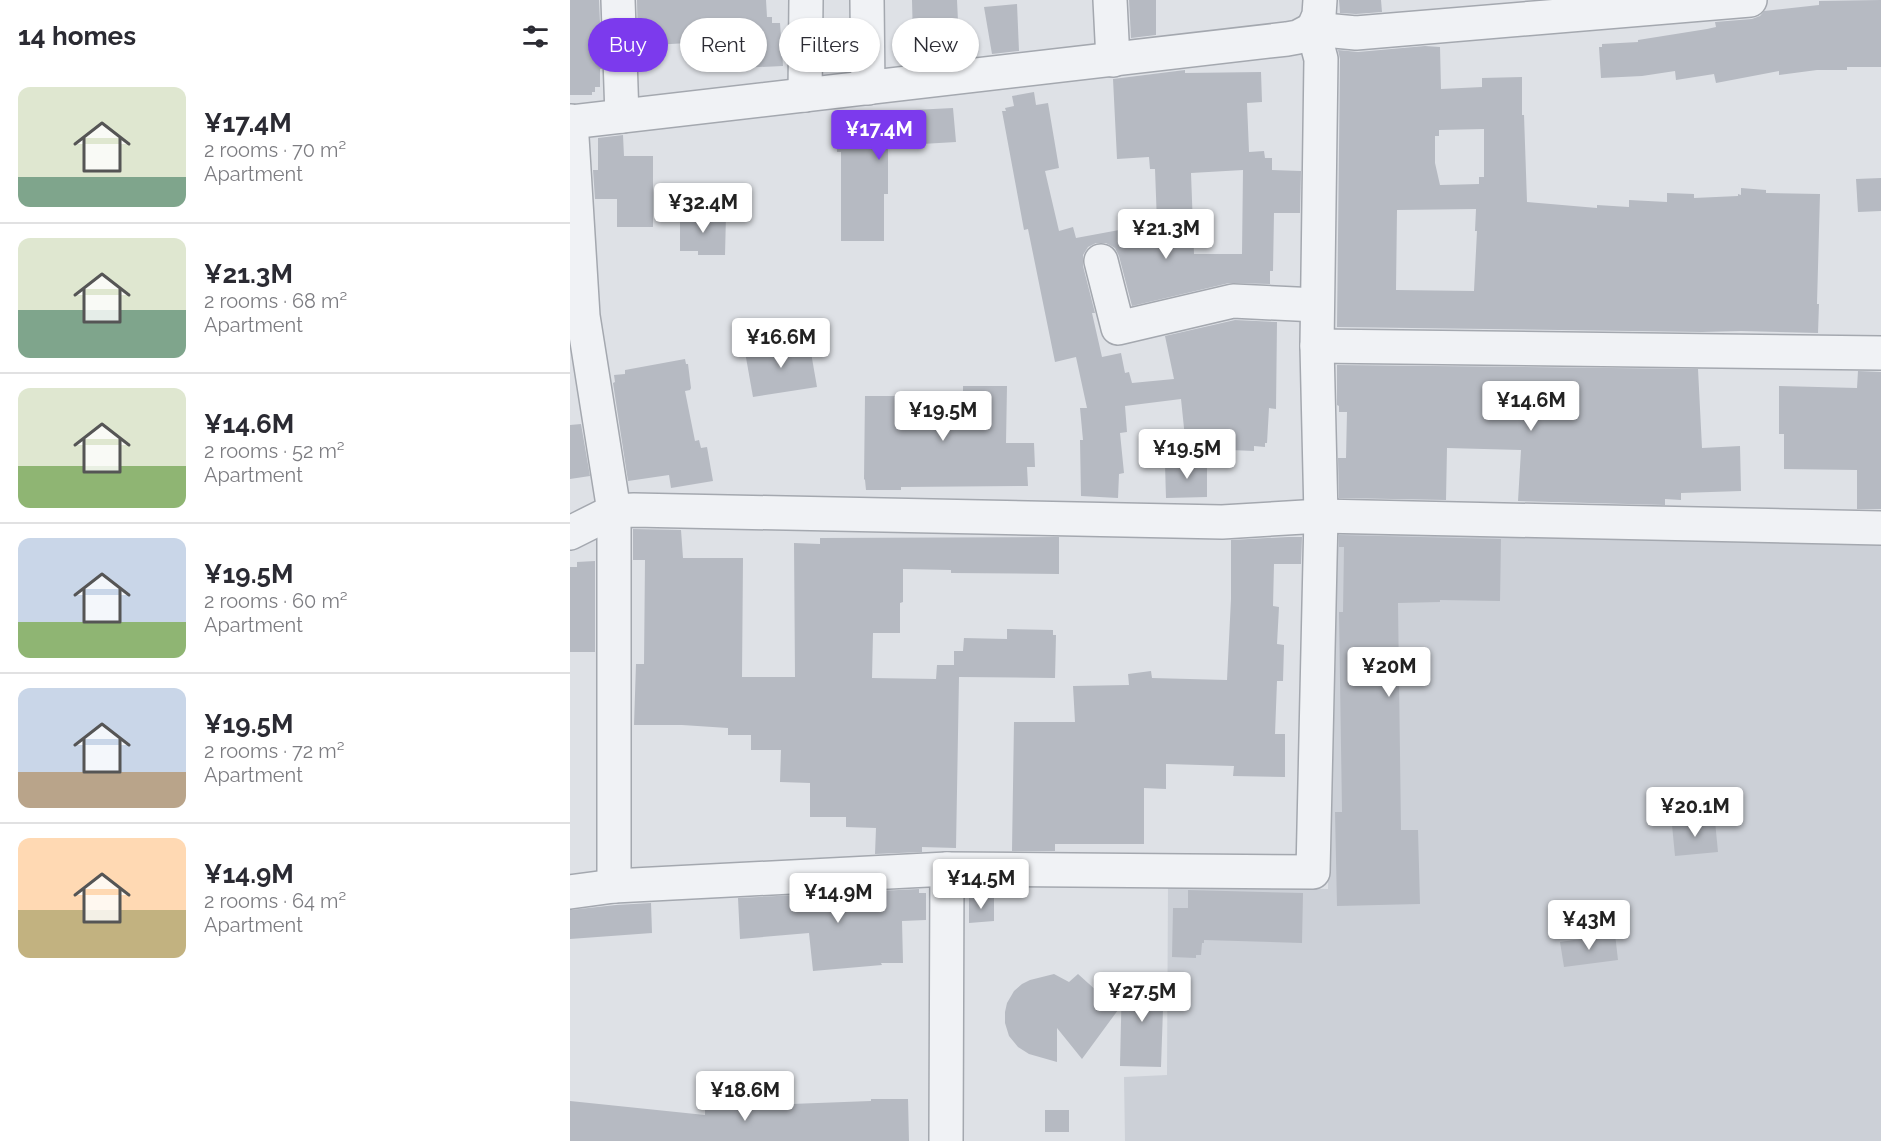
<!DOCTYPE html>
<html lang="en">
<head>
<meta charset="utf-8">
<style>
	:root { --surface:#fff; --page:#f7f7f7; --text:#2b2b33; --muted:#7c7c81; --line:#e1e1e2; --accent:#7c3aed }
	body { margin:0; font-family:Raleway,sans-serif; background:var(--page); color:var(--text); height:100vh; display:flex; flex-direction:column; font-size:22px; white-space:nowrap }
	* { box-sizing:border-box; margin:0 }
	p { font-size:20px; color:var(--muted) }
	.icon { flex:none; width:33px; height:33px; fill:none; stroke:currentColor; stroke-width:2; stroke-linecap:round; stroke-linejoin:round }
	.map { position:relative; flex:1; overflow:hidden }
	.drawer { display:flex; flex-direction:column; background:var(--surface); width:570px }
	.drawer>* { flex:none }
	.top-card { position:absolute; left:18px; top:18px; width:570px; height:54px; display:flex; gap:12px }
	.price { position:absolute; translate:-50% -51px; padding:0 14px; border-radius:6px; background:#fff; color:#222; font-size:20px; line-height:39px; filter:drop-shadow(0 2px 3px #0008) }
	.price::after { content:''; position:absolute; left:50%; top:36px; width:18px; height:14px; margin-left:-9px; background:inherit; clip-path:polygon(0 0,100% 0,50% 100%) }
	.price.selected { background:var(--accent); color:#fff }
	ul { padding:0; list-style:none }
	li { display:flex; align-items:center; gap:18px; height:150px; padding:0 18px }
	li+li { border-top:2px solid var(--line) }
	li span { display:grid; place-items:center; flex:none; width:168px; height:120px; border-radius:12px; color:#555 }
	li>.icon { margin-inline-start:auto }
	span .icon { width:72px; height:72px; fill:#fffc; stroke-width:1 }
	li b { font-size:26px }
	h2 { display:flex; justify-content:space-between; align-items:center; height:72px; padding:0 18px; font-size:26px }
	.pill { padding:0 21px; border-radius:27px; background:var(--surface); box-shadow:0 2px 4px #0004; font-size:21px; line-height:54px }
	.pill.selected { background:var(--accent); color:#fff }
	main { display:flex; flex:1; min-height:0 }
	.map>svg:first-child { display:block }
</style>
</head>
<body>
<main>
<section class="drawer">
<h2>14 homes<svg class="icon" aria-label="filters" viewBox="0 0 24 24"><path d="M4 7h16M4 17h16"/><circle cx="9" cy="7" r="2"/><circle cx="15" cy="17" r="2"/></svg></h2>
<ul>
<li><span style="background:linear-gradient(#dfe7d0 75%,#7fa58c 0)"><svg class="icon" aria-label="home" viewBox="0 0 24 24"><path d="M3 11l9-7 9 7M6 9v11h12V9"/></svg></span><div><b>¥17.4M</b><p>2 rooms · 70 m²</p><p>Apartment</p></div></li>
<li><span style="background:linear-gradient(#dfe7d0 60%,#7fa58c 0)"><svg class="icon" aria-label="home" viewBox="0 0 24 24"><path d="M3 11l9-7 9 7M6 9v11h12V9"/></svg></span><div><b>¥21.3M</b><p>2 rooms · 68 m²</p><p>Apartment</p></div></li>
<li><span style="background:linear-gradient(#dfe7d0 65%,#8fb573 0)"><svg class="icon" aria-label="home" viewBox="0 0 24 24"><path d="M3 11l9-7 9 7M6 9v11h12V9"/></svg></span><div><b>¥14.6M</b><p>2 rooms · 52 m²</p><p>Apartment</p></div></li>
<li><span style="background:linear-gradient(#c9d6e8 70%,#8fb573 0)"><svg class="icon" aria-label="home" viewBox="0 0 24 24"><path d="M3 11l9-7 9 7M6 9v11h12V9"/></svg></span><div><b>¥19.5M</b><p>2 rooms · 60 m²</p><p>Apartment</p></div></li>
<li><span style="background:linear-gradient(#c9d6e8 70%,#b9a48a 0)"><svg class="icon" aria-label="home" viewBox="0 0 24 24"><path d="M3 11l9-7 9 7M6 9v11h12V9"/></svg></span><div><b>¥19.5M</b><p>2 rooms · 72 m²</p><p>Apartment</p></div></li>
<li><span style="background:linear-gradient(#ffd9b3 60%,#c2b280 0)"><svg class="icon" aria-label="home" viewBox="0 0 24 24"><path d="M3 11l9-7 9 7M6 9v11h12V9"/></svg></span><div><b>¥14.9M</b><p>2 rooms · 64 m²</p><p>Apartment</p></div></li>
</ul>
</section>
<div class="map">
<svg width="1311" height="1141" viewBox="0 0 1311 1141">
	<rect width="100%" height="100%" fill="#dee1e6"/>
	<path fill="#ccd0d7" d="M762,528l549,11v602h-756l-1,-64 43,-2 1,-190 160,4z"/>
	<g fill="#b6bac2" fill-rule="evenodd">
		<path d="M0,0h29l3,69h-2v18h-5v5h-3v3h-22z"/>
		<path d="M67,0h129l1,17h5v6h8l3,43 -44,2 -2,-28 -99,6z"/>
		<path d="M342,0h45l2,42 -32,2 -1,-4h-13z"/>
		<path d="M559,0h27v35l-25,3z"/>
		<path d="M769,0h42l1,12 -26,2 -16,-1z"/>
		<path d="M1311,0v67h-34v3h-30l-38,5v-4l-63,12 -2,-9 -38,6 -1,-9 -33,5 -41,2 -2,-31h3v-3l36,-2v-2l69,-11 9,-2 -1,-5 37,-3 8,-3 4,-5 55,-6v-4z"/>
		<path d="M447,4l2,47 -27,3 -8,-47z"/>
		<path d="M855,46l15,1 1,42 41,-2v-9l40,-1v38h2l3,87 70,6v-3l32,2v-7l38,2v-9l27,1v4l44,-2v-2l3,1v-7l25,2v3l54,1 -3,110h2l-1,29 -77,-2 -39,1 -365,-5 3,-268 -2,-9 20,2zM914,129v48h-5v7l-39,1 -5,-22v-27h4v-6zM906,209l-1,22h2l-3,60 -78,-1 1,-80z"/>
		<path d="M615,70v3l76,-1 1,30 -15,1 2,49 15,-1 1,7h7v12l29,1 -1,42h-26l-1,58h-3v13l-41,-1 -97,23 -13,-50 -4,-8 -9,-5h-10l-8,4 -5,8v11l12,47h-3l10,44 19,-4 4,20 4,-1 3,11 42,-4 -9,-43 70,-16 42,2 -1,87 -7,-1 -2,35h-2v4l-11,-1v5l-24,-1v4l-43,3 -6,-58 -56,7 2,26 -7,1 4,40 -5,1 -1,24 -37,-2 -1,-56h3l-3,-32h7l-11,-51 -21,5 -27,-133 -4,1 -22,-119h4l-1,-3 9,-2 -2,-10 22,-4 2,13 12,-2 11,65 -14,3 14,60 14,-4 3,11 81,-15 -2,-54h-5l-1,-12 -32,2 -4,-80zM673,170l-1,84h-48l-3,-81z"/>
		<path d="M383,108l3,34 -68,4v48h-4v47h-43v-89h-4l-2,-38z"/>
		<path d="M53,135l1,21h29v71h-36v-28h-22l-2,-29h5v-32z"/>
		<path d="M1311,178v33l-23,1 -2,-33z"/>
		<path d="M110,213l46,2 -1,40h-27v-4h-18z"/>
		<path d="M239,341l8,46 -64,10 -8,-45z"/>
		<path d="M115,359l1,5h2l3,24 -1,2 -5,1 10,50 4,-1 2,8 6,-1 6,34 -42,7 -2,-13 -41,6 -15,-98 2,-1 -1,-7 11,-1v-4z"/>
		<path d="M767,365l361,4 4,79 38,-2 1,45 -60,2v7l-16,-1v6l-147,-4 3,-51 -74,-2 -1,52 -107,-2 -1,-40h8l1,-46h-8v-6l-2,-1z"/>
		<path d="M1288,371l23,1v137h-24v-39l-73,-1v-35h-5v-48l78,2z"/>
		<path d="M393,386h44l-1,57h28l1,24h-8l1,19 -127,1v3h-35l-1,-10 -1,-1 1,-83h98z"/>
		<path d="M11,424l9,52 -20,3v-54z"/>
		<path d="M637,460v37l-41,1 -1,-34z"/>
		<path d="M63,529l48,1 2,28h60l-1,119h53l-1,-134 26,1v-6l239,-1v37l-108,-1v-3l-48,-1v33l-3,1v30h-27l-1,45 64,1 1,-14h17v-14h9l1,-13 43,1v-10l46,1v5h3l-1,43 -96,-1 -3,171 -34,-1v5l-47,2 1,-26 -30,-1v-10h-36v-34l-30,-1 1,-32h-30v-15h-23v-7l-46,-3h-48l2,-61h8l1,-104h-12z"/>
		<path d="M769,535l162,4 -1,62 -60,-1v2l-42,1 3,227h17l2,74 -83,2 -2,-94h7l-3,-200h4l1,-65h-5z"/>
		<path d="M718,537h14l-1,27h-27l-1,42 6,1 -2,37 7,1 -1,36h-6l-2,53h10v43l-52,-1 1,-10 -68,-2v25l-22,-1v56h-89v7h-43l2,-129h61l-2,-36 56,-1 -1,-11 23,-3 1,7 75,2 4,-81v-59z"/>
		<path d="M25,561v91h-25v-85h7v-5z"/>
		<path d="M1145,821l3,31 -43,4 -3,-31z"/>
		<path d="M349,889v4h7v27l-24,1 1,42h-22l1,2 -69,6 -4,-38 -69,6 -2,-41z"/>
		<path d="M618,890l115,3 -1,50 -98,-3v3h-2l-1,12h-5v3l-24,-1 1,-49h15z"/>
		<path d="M399,898h25v23l-25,2z"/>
		<path d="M81,903l1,30 -82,6v-29l46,-5z"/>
		<path d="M1045,934l3,26 -54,7 -4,-25z"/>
		<path d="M484,974l15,8 9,-8 40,36 -36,49 -25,-31v34l-28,-8 -11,-7 -9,-11 -4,-13v-11l2,-9 7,-12 8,-7 8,-4z"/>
		<path d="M552,979l42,1 -3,87 -41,-1z"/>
		<path d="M301,1099h37l1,42h-339v-40l135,14v-12l48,2v-3l38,-1v3l80,-3z"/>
		<rect x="475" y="1110" width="24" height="22"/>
	</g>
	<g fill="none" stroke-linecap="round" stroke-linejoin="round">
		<g stroke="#a4a8af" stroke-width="36">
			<g id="minor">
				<path d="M48,0l4,116"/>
				<path d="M297,0l1,88"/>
				<path d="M540,0l3,60"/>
				<path d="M235,95l1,-95"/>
				<path d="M1,121l12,195 31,195v375"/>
				<path d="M0,122l717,-83 11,-2 15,-8 43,4 394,-33"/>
				<path d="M531,261l17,67 115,-27 84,4"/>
				<path d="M747,346l564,7"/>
				<path d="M0,533l44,-22 20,-1 588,12 99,-6 560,12"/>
				<path d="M0,892l44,-6 333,-17 366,3 8,-356 -4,-170 4,-287 -8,-30 6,-14 1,-15"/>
				<path d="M376,1141l1,-272"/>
			</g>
		</g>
		<use href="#minor" stroke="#f0f2f5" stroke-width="33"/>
	</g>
</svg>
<b class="price selected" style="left:309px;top:161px">¥17.4M</b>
<b class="price" style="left:133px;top:234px">¥32.4M</b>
<b class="price" style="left:596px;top:260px">¥21.3M</b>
<b class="price" style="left:211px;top:369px">¥16.6M</b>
<b class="price" style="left:961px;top:432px">¥14.6M</b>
<b class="price" style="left:373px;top:442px">¥19.5M</b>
<b class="price" style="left:617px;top:480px">¥19.5M</b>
<b class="price" style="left:819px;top:698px">¥20M</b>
<b class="price" style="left:1125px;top:838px">¥20.1M</b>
<b class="price" style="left:411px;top:910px">¥14.5M</b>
<b class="price" style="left:268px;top:924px">¥14.9M</b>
<b class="price" style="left:1019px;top:951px">¥43M</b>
<b class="price" style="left:572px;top:1023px">¥27.5M</b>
<b class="price" style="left:175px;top:1122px">¥18.6M</b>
<div class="top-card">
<a class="pill selected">Buy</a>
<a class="pill">Rent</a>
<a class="pill">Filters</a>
<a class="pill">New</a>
</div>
</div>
</main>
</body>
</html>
